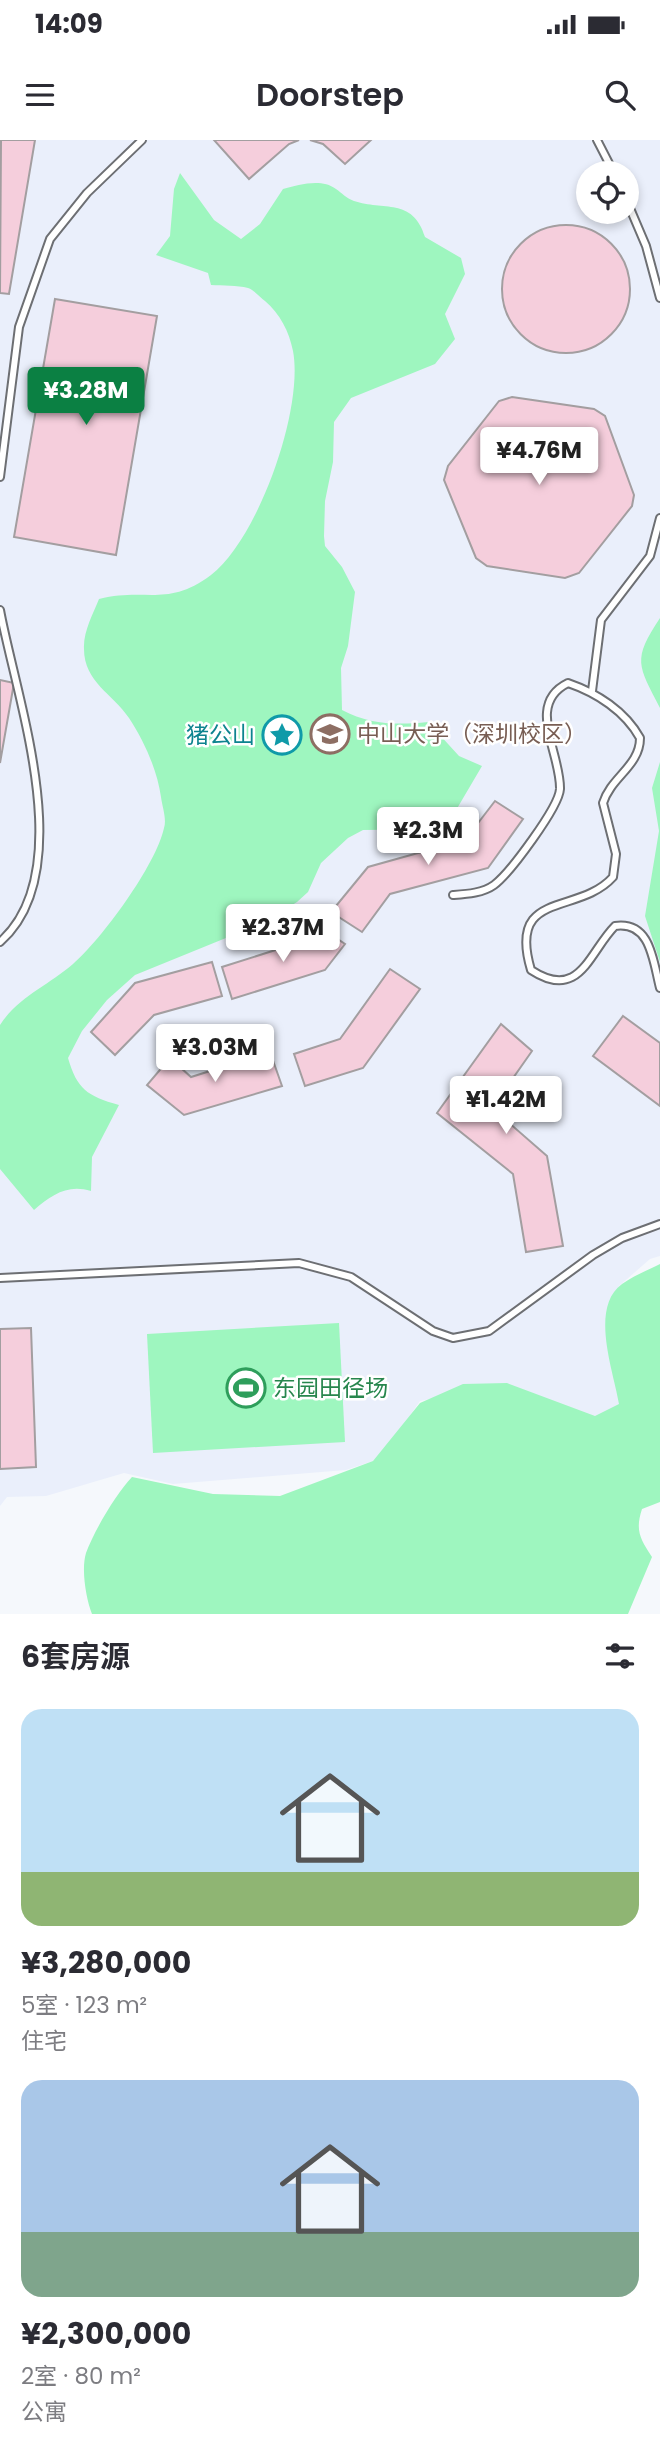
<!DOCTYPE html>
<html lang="zh">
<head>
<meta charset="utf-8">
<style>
	:root { --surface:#fff; --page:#f7f7f7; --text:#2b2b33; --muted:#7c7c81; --accent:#0b8043 }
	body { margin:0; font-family:Poppins,"Noto Sans SC",sans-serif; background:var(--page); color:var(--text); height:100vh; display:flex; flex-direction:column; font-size:26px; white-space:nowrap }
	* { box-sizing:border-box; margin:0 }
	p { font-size:23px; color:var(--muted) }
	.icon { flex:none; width:38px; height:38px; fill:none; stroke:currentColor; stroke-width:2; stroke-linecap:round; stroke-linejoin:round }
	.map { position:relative; height:1474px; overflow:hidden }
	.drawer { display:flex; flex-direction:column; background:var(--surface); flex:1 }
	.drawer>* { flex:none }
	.buttons { position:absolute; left:576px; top:21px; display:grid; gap:14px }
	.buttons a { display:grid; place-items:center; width:63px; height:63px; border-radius:50%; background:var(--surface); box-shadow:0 4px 10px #0003; font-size:35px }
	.price { position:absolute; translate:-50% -60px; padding:0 16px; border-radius:7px; background:#fff; color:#222; font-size:23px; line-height:46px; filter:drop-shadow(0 2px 4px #0008) }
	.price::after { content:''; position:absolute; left:50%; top:42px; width:21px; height:16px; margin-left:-10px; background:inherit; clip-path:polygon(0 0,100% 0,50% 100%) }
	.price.selected { background:var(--accent); color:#fff }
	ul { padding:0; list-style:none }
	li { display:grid; align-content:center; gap:14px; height:371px; padding:0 21px }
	li span { display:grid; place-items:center; height:217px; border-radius:21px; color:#555 }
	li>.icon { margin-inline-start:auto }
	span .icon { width:126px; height:126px; fill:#fffc; stroke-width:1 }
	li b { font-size:30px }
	h2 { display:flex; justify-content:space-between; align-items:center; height:84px; padding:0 21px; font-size:30px }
	.status { display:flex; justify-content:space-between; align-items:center; height:49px; padding:0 35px; background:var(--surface); direction:ltr }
	.status svg { height:19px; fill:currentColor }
	header { display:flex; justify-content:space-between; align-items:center; height:91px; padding:0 21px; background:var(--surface); font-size:32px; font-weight:600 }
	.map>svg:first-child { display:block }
</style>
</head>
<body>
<div class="status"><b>14:09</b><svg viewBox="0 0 49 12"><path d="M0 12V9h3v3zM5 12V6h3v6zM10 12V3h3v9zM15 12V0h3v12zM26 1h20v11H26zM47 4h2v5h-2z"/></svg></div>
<header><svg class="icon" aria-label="menu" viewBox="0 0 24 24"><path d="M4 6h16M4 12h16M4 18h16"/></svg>Doorstep<svg class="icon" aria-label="search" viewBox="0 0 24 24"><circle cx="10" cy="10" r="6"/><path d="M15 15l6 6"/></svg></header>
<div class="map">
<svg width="660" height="1474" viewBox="0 0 660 1474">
	<rect width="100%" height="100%" fill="#f5f8fc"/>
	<path fill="#eaeffb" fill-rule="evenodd" d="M0,0h660v1116l-10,3 -31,27 -10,26 20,90 -49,24 -104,-36 -56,11 -23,33 -24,27 -27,9 -173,14 -49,-11 -78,23 -39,1 -7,9zM588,33h38v39h-38z"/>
	<g fill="#9ef6bf">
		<path d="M180,33l34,47 27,19 19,-15 23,-35c16,-4 38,-11 53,0 6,4 10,9 18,12 29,10 59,-4 71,36l36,21 4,16 -20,40 10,25 -20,25 -84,34 -17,24 -1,40 -8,39 -1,35 1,10 17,21 13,25 -7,54 -7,22 1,42c28,15 55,15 86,12l31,34 23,10 -30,51 5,12 -94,1 -15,8 -27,25 -13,29 -11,10 -34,21 -128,52 -28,25 -25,31 -14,27c9,31 19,38 51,47l-27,52 -1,34c-24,-7 -39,4 -57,19l-34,-41v-144c18,-28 49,-40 73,-61 29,-25 83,-99 91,-136 3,-9 -2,-22 -3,-31 -4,-28 -17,-56 -32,-79 -16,-24 -45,-36 -45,-69 -1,-17 9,-35 15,-50 47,-12 68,9 112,-24 47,-36 93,-166 82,-224 -4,-20 -13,-37 -28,-50 -5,-4 -11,-11 -17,-13 -11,-3 -25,-2 -37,-3l-3,-12 -52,-18 14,-19 4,-47z"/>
		<path d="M660,478v90c-22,-43 -28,-48 0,-90z"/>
		<path d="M660,622v200l-15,-46 14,-85 -7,-43z"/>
		<path d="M660,1124v238l-18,7c-7,21 -2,30 10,48l-24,57h-536c-6,-15 -11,-45 -6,-61 8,-22 30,-59 46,-76l81,17 67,2 93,-35 47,-58 43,-19 44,-1 88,33 24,-12c-5,-32 -30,-96 3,-120 11,-8 26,-14 38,-20z"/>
		<path d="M339,1183l6,119 -192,11 -6,-119z"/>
	</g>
	<g fill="#f5cedc" stroke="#a39ea0" stroke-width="2">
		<path d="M1,0h34l-26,154 -9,-1z"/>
		<path d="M214,0h85l-10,4 -40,35z"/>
		<path d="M310,0h61l-26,24 -22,-20z"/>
		<circle cx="566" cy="149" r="64"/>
		<path d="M55,159l102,17 -41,239 -102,-18z"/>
		<path d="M512,257l82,12 11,7 29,79 -2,11 -53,67 -14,5 -78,-12 -11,-8 -32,-78 4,-14 51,-65z"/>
		<path d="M0,540l14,3 -14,80z"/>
		<path d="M495,661l28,18 -35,49 -98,26 -28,38 -31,-20 37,-45 97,-27z"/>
		<path d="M314,783l31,21 -20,26 -93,29 -10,-32 82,-26z"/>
		<path d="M212,822l10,34 -68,19 -39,40 -24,-23 44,-49z"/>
		<path d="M390,829l30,20 -57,79 -58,18 -11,-32 46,-15z"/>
		<path d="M623,876l37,27v63l-67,-50z"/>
		<path d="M501,884l31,27 -40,57 55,48 16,90 -37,6 -13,-78 -76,-61z"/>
		<path d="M270,912l12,34 -98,29 -37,-30 23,-27 21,19z"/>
		<path d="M31,1188l5,139 -36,2v-140z"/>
	</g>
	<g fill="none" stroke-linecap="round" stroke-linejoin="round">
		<g stroke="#6d6f73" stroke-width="10">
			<g id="service">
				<path d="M597,0l17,33"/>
				<path d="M626,59l20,47 14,52"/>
				<path d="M0,337l19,-150 31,-88 37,-46 55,-53"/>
				<path d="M0,470c16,88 80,262 0,332"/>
				<path d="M592,551l9,-71 49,-64 10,-38"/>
				<path d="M453,755c14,-1 30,-2 41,-10 16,-12 65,-78 66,-96 1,-36 -35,-85 8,-106 29,10 57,28 72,55 0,28 -29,39 -37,65l13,51 -3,23c-35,39 -106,12 -82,93 49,32 58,-18 84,-44 36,-5 38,35 45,62"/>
				<path d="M0,1138l299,-15 52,14 82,54 20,7 36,-7 104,-76 29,-17 38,-14"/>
			</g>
		</g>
		<use href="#service" stroke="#fff" stroke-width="6"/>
	</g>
	<defs>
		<g id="university-ring" transform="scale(2.0125)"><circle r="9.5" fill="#fff" stroke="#8d6e63" stroke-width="1.5"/><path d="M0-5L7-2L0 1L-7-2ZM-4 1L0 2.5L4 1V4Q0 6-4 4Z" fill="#8d6e63"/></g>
		<g id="sight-ring" transform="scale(2.0125)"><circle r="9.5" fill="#fff" stroke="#0f9aa8" stroke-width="1.5"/><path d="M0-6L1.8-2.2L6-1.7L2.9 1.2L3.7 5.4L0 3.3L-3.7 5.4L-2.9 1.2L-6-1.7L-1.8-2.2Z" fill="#0f9aa8"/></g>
		<g id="stadium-ring" transform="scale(2.0125)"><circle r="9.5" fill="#fff" stroke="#2e9e5b" stroke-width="1.5"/><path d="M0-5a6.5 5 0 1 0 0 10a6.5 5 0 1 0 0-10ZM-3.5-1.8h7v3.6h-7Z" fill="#2e9e5b"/></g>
	</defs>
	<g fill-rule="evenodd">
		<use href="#university-ring" x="330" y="594"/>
		<use href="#sight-ring" x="282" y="595"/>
		<use href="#stadium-ring" x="246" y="1248"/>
	</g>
	<g text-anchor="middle" stroke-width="5" stroke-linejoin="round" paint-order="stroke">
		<g font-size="23" fill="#785e54" stroke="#fff" text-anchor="start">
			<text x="357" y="602">中山大学（深圳校区）</text>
		</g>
		<g font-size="23" fill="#0d838f" stroke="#fff" text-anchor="end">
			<text x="255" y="603">猪公山</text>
		</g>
		<g font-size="23" fill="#27864d" stroke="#fff" text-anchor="start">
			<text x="273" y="1256">东园田径场</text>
		</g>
	</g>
</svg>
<div class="buttons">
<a><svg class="icon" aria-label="locate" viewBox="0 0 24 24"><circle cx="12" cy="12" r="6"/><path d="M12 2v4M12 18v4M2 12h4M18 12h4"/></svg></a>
</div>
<b class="price selected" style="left:86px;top:287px">¥3.28M</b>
<b class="price" style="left:539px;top:347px">¥4.76M</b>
<b class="price" style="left:428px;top:727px">¥2.3M</b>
<b class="price" style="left:283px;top:824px">¥2.37M</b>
<b class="price" style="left:215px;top:944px">¥3.03M</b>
<b class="price" style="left:506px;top:996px">¥1.42M</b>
</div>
<section class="drawer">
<h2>6套房源<svg class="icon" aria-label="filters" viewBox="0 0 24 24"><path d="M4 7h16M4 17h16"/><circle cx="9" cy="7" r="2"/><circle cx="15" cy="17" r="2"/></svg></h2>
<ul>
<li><span style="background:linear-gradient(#bfe0f5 75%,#8fb573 0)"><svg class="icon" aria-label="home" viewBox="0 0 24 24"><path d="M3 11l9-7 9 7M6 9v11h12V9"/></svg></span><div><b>¥3,280,000</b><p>5室 · 123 m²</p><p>住宅</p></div></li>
<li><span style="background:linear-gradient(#a9c7e8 70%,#7fa58c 0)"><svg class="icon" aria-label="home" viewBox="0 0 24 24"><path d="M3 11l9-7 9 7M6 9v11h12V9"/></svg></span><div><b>¥2,300,000</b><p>2室 · 80 m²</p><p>公寓</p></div></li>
</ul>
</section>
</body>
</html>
